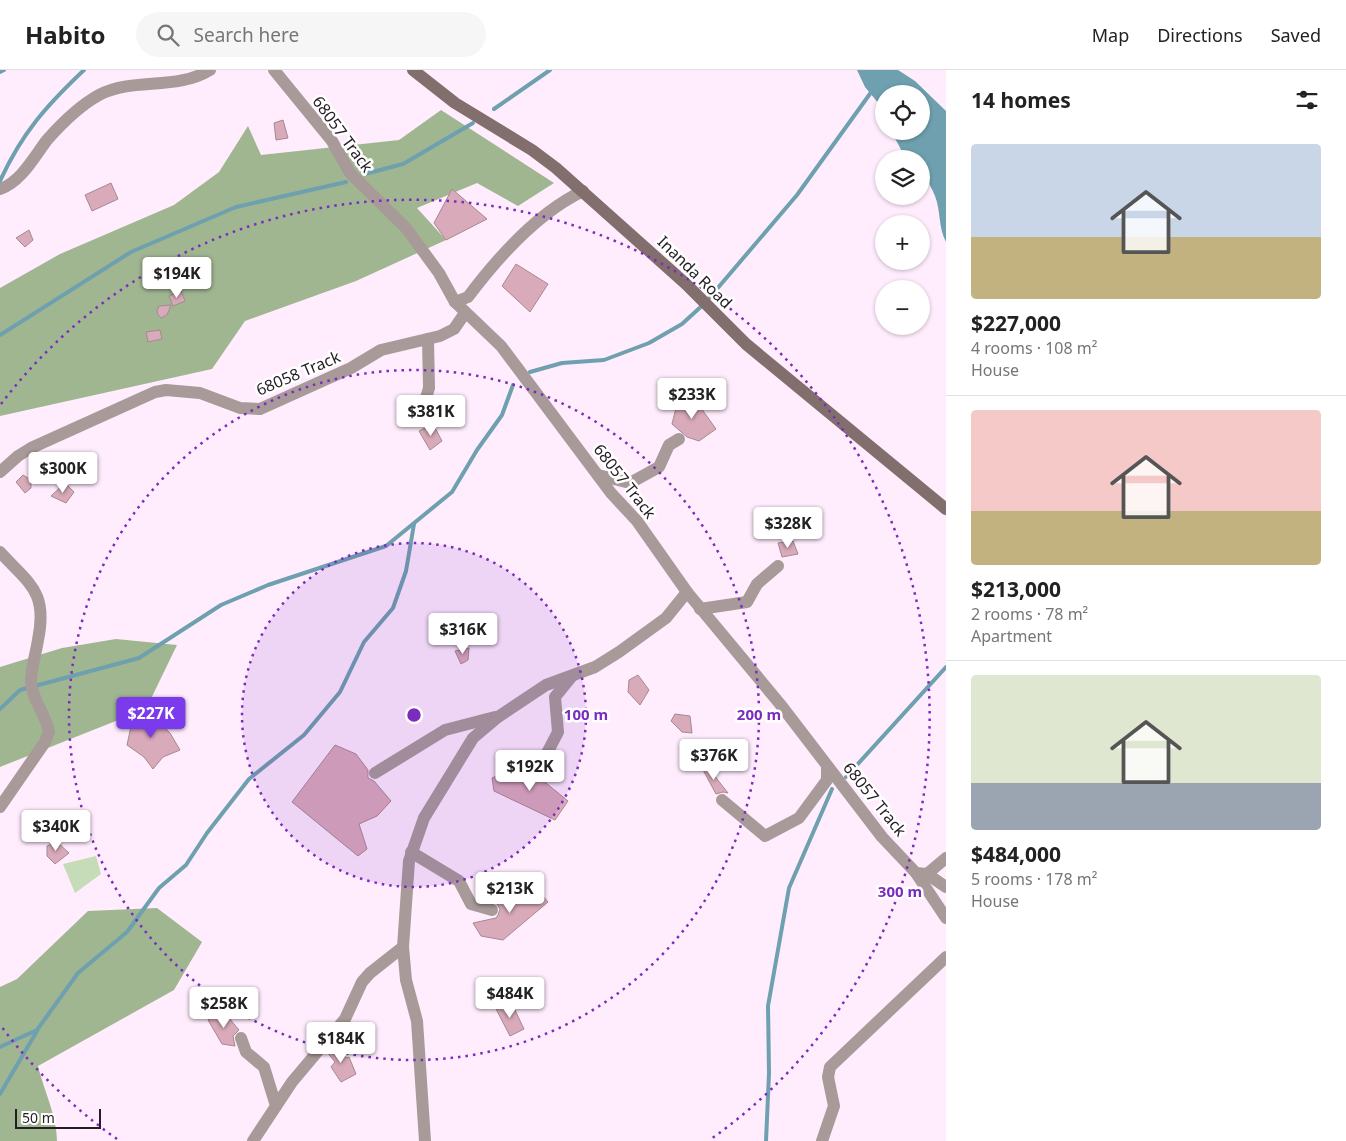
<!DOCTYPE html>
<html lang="en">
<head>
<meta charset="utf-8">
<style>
	:root { --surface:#fff; --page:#f6f6f6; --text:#222; --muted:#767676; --line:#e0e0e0; --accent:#7c3aed }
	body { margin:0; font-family:"Noto Sans",sans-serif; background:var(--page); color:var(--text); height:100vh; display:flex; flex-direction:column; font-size:19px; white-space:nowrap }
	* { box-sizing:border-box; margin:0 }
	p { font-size:16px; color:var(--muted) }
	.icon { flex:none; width:28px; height:28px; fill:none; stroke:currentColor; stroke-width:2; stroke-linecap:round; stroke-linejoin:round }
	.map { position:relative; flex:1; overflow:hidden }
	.side { display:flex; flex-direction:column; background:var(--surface); width:400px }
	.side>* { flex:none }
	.buttons { position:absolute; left:875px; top:15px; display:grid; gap:10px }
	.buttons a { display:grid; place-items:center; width:55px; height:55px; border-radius:50%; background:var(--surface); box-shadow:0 1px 4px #0004; font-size:25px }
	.scale { position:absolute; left:15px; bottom:12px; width:86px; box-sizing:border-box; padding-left:5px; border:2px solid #251d24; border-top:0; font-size:14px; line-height:18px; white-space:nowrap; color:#251d24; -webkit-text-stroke:4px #fff; paint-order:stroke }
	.price { position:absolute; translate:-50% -42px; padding:0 11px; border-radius:5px; background:#fff; color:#222; font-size:16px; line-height:32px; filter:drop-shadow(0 1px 2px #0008) }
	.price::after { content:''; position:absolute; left:50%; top:30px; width:15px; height:11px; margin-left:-8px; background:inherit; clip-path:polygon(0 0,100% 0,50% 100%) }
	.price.on { background:var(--accent); color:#fff }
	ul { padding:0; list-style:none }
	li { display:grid; align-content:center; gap:10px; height:265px; padding:0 25px }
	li+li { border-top:1px solid var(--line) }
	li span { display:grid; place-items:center; height:155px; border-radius:5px; color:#555 }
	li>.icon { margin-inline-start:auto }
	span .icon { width:90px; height:90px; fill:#fffc; stroke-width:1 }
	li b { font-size:21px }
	h2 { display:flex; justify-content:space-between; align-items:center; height:60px; padding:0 25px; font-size:21px }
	header { display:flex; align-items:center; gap:30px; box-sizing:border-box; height:70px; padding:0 25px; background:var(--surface); border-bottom:1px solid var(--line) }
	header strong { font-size:24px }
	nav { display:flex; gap:28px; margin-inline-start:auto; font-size:18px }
	.search { width:350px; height:45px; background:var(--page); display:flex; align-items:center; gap:12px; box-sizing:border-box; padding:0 18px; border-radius:28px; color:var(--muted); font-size:19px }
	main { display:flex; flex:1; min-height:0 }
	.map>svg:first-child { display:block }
</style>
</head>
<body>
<header>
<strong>Habito</strong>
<div class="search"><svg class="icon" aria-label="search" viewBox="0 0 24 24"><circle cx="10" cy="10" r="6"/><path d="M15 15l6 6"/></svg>Search here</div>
<nav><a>Map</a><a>Directions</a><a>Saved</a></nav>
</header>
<main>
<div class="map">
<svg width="946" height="1071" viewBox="0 0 946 1071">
	<rect width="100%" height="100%" fill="#ffedfd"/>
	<path fill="#c6dbb8" d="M96,786l5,18 -26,19 -12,-29z"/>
	<g fill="#a0b691">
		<path d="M441,40l113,73 -36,23 -41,-23 -60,25 29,32 -90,41 -111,40 -33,48 -212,47v-128l60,-34 114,-49 45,-33 29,-46 13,29 138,-15z"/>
		<path d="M116,569l61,6 -31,64 -146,58v-100l62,-19z"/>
		<path d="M157,838l45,34 -28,48 -136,76c6,25 19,50 19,75h-57v-154l17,-8 71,-68z"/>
	</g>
	<path fill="#6ea0af" d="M857,0h41l17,11 31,30v131c-8,-15 -5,-31 -11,-46 -5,-13 -14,-23 -14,-37h-4l-9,-21 -6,-7h19v-37h-37v16l-19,-23z"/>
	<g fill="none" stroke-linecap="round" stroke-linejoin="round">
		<g stroke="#6ea0af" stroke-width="4">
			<path d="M0,2l4,-2"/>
			<path d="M494,39l56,-39"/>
			<path d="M365,104l38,-10 70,-41"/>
			<path d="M0,111c22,-48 46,-75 84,-111"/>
			<path d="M0,265l131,-83 105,-45 110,-25"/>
			<path d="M530,302l32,-9 42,-3 45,-17 33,-19 23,-21 92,-108 75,-104"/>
			<path d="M0,639l20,-19 119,-32 82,-53 47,-20 118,-39 66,-54 25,-42 25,-35 11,-30"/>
			<path d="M846,707l100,-110"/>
			<path d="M0,977l37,-17 41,-57 49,-41 32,-44 27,-23 21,-32 42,-54 55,-44 36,-43 24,-50 29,-34 13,-37 8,-47"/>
			<path d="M0,1024l37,-63"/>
			<path d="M766,1071l3,-68 -1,-67 21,-118 43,-99"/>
		</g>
		<path stroke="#6ea0af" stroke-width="21" d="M903,61l15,28"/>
	</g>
	<g fill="#d9aab9" stroke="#a58991">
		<path d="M283,50l5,18 -12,2 -2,-17z"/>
		<path d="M111,113l7,16 -26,12 -7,-16z"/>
		<path d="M452,119l35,30 -41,21 -12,-17z"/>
		<path d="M29,160l4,10 -8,7 -9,-9z"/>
		<path d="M516,194l32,20 -18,28 -28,-26z"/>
		<path d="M181,221l4,10 -12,5 -4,-10z"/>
		<path d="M171,235l-4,10 -6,3 -3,-3 -1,-4 2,-5z"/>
		<path d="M160,260l2,9 -14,3 -2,-10z"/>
		<path d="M691,324l25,35 -17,12 -12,-4 -15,-13 5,-20z"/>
		<path d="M433,354l9,17 -12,9 -11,-19z"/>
		<path d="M23,405l8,5v8l-6,5 -9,-11z"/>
		<path d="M65,413l9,9 -8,11 -15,-7z"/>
		<path d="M793,471l5,13 -16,3 -4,-14z"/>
		<path d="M469,578l-1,12 -7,4 -6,-13z"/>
		<path d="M638,605l11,15 -9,15 -12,-13 1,-12z"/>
		<path d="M146,639l24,24 10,17 -17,7 -10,12 -9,-12 -17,-12 5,-23z"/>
		<path d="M675,644l15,2 2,17 -10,-1 -11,-11z"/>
		<path d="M335,675l21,9 12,16v8l6,3 17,20 -14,15 -18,8 8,25 -9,7 -66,-54z"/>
		<path d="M706,695l22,28 -5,-1 -7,2 -14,-26z"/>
		<path d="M515,698l26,11 27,22 -13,19 -61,-29 -2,-13z"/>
		<path d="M45,748l7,8 -10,10 -8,-6z"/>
		<path d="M57,772l12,11 -14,11 -8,-8v-10z"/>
		<path d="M498,821l45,5 5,6 -45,38 -22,-4 -8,-13 23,-5 2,-3 2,-6 -3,-5z"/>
		<path d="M512,934l12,25 -14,7 -15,-29z"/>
		<path d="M224,942l15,18 -6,6 2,10 -13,-2 -14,-24z"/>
		<path d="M335,973l11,15 3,-1 7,17 -15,8 -10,-15 4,-5 -8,-10z"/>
	</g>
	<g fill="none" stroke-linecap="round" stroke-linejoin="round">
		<g stroke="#a79a98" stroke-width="12">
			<path d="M274,0l58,71 18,32 56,55 33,45 16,29 46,44 110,147 26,28 50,71 93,112 102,133 34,36 30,45"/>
			<path d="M0,119c21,-7 34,-32 47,-49 15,-17 32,-34 52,-45 34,-18 77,-4 111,-25"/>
			<path d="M455,232l13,-5c30,-40 69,-84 115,-106"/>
			<path d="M422,341l7,-23 -1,-49"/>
			<path d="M0,402l18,-16 13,-8 124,-56 11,-2 34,3 40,15 20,1 91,-41 30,-18 59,-14 14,-7 11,-16"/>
			<path d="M598,405l32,8 29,-16 10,-22 10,-6"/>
			<path d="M0,482c29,32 48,39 38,88 -2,13 -7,28 -7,42 1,18 15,32 18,50l-4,10 -45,65"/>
			<path d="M700,539l47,-7 10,-18 21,-18"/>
			<path d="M545,687l13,-25 -3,-35 17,-21"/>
			<path d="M375,703l70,-43 50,-13"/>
			<path d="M722,730l43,36 34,-18 28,-38v-13"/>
			<path d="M411,782l48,29 12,23 21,6"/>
			<path d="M916,803l11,1 19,-16"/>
			<path d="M927,804l19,13"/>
			<path d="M241,968l5,14 18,15 12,39"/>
			<path d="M253,1071l39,-59 53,-63 17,-37 8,-9 33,-26"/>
			<path d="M425,1071l-8,-120 -11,-41 -3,-33 6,-86 15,-43 49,-80 25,-21 48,-32 49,-18 24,-15 47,-34 21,-26"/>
			<path d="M822,1071l12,-35 -6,-29 2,-10 116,-110"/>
		</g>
		<path stroke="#826f6d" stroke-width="12" d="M413,0l42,33 77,47 24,18 130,116 60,60 200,165"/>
	</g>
	<circle cx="414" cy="645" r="172" fill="#7b2cbf" fill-opacity=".12"/>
	<g fill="none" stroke="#7b2cbf" stroke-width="2.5" stroke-dasharray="2.5 5">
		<circle cx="414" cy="645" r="172"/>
		<circle cx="414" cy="645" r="345"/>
		<path d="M117 1069A517 517 0 0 1 1 956M1 334A517 517 0 1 1 711 1069"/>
	</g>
	<g text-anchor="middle" stroke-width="5" stroke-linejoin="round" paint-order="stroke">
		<g font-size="16" fill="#251d24" stroke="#fff">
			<text transform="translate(343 64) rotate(54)" y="6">68057 Track</text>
			<text transform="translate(695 202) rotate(44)" y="6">Inanda Road</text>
			<text transform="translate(298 303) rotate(-23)" y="6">68058 Track</text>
			<text transform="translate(625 411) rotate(52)" y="6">68057 Track</text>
			<text transform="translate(875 729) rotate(51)" y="6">68057 Track</text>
		</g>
	</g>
	<circle cx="414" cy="645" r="8" fill="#7b2cbf" stroke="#fff" stroke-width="2.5"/>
	<g font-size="15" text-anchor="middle" font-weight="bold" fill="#7b2cbf" stroke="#fff" stroke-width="5" stroke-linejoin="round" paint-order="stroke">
		<text x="586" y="650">100 m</text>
		<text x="759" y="650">200 m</text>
		<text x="900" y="827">300 m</text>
	</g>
</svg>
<div class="buttons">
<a><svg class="icon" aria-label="locate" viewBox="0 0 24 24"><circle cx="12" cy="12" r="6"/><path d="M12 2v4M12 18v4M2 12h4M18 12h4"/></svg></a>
<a><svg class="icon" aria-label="layers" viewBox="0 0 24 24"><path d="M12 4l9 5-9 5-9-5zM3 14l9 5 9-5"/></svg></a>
<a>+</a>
<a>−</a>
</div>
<div class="scale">50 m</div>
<b class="price" style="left:177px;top:229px">$194K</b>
<b class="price" style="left:692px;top:350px">$233K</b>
<b class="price" style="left:431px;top:367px">$381K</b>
<b class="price" style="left:63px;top:424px">$300K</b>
<b class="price" style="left:788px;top:479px">$328K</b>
<b class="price" style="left:463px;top:585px">$316K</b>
<b class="price on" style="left:151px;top:669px">$227K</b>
<b class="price" style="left:714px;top:711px">$376K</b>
<b class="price" style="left:530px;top:722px">$192K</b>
<b class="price" style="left:56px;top:782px">$340K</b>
<b class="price" style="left:510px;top:844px">$213K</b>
<b class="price" style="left:510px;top:949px">$484K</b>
<b class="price" style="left:224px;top:959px">$258K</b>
<b class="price" style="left:341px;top:994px">$184K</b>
</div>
<section class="side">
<h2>14 homes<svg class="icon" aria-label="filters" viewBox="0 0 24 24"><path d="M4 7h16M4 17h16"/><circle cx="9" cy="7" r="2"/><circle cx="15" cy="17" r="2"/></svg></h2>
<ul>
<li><span style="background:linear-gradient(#c9d6e8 60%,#c2b280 0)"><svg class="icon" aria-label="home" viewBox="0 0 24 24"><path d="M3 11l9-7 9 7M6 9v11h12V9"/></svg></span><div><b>$227,000</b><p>4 rooms · 108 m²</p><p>House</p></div></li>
<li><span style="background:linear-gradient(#f6c9c9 65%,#c2b280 0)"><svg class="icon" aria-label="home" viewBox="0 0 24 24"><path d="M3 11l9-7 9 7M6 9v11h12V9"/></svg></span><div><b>$213,000</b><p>2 rooms · 78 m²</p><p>Apartment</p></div></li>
<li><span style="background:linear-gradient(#dfe7d0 70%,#9aa5b1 0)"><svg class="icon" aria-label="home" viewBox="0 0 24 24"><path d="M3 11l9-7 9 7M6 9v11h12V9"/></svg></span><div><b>$484,000</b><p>5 rooms · 178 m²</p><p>House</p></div></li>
</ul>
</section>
</main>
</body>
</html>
